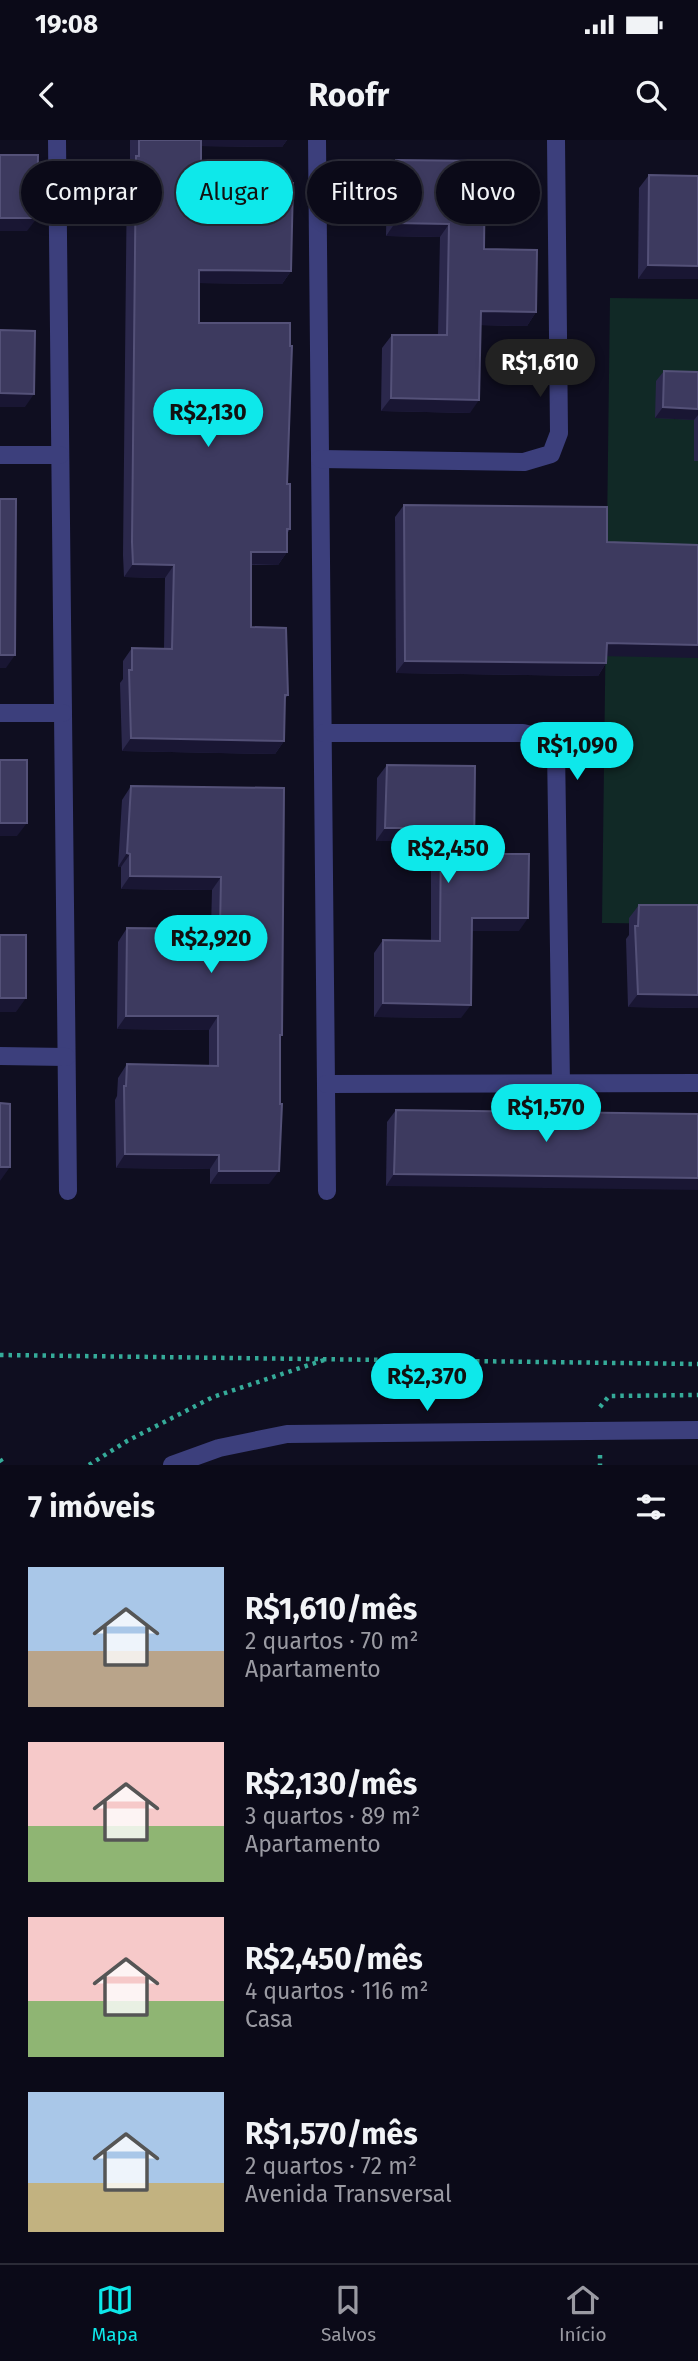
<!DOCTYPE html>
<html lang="pt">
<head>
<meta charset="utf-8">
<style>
	:root { --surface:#0b0a18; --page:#191825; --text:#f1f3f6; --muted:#9a9aa2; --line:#2b2b37; --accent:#0ee8ea }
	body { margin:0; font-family:"Fira Sans",sans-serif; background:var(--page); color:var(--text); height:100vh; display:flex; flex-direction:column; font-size:26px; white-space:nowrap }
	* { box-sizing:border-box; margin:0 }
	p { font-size:23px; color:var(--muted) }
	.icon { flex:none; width:38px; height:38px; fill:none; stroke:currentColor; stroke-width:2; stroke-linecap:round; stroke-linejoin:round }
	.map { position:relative; height:1325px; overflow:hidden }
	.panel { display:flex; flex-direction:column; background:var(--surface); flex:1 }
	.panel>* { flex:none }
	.guide { position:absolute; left:21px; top:21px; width:656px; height:63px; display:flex; gap:14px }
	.price { position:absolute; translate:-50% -60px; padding:0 16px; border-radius:24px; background:var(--accent); color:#111; font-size:23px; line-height:46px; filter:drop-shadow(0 2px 4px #0008) }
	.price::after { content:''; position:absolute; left:50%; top:42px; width:21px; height:16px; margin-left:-10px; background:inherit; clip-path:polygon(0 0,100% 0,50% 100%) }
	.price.selected { background:#222; color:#fff }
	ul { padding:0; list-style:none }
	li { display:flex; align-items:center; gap:21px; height:175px; padding:0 28px }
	li span { display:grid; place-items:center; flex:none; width:196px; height:140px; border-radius:0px; color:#555 }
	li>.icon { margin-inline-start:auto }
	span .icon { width:84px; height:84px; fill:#fffc; stroke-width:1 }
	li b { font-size:30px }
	h2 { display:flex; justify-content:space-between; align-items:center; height:84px; padding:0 28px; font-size:30px }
	.tag { padding:0 24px; border-radius:32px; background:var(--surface); box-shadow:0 4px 10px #0003,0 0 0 2px var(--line); font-size:24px; line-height:63px }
	.tag.selected { background:var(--accent); color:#111 }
	.status { display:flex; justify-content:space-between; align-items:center; height:49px; padding:0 35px; background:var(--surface); direction:ltr }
	.status svg { height:19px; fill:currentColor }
	header { display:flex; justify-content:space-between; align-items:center; height:91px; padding:0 28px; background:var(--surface); font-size:32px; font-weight:700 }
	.tabs { display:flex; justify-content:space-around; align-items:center; height:98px; border-top:2px solid var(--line); background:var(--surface); font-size:19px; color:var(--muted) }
	.tabs a { display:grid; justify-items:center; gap:4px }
	.tabs .selected { color:var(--accent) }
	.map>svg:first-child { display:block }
</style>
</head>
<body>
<div class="status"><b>19:08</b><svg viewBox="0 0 49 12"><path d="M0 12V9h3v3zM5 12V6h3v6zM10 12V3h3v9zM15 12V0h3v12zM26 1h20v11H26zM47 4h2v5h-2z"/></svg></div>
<header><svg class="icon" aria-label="back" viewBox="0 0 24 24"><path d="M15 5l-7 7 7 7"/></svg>Roofr<svg class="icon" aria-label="search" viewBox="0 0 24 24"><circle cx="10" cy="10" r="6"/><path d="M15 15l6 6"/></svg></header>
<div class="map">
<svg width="698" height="1325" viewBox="0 0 698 1325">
	<rect width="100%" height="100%" fill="#0f0e20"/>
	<path fill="#112926" d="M610,158l88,1v625l-96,-1z"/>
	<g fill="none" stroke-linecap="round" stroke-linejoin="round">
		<g stroke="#35ab99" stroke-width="4.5" stroke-dasharray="3.5 5" stroke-linecap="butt">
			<path d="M0,1215l698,9"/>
			<path d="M600,1267l9,-11 89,-1"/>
			<path d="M600,1315v10"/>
			<path d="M0,1319l4,6"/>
			<path d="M89,1325l38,-24 86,-44 111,-37"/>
		</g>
		<g stroke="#3c3f7c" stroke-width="18">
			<path d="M57,0l11,1051"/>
			<path d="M317,0l10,1051"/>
			<path d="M0,315h60"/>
			<path d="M320,319l204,3 27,-8 8,-21 -3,-293"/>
			<path d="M0,573h63"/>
			<path d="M323,593h200l26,6 7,10 5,335"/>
			<path d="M0,916l66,1"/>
			<path d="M326,944l372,-1"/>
			<path d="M172,1325l47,-17 68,-14 411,-4"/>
		</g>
	</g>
	<g fill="#2b284c">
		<path d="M130,0h157l-5,7 -81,-1v36l90,89 -9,13 -83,-1v40l88,161 3,45 -3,5v18l-9,13h-27v62l37,68 -3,4 -1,42 -9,13 -153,-3 -2,-68 3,-4v-18l9,-13 32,1 1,-71 -41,-1 -1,-22 4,-386 3,-4z"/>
		<path d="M396,20l88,89 52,63 -9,14 -46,-1 -11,88 -89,-2 1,-63 10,-13h46l2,-98 -54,-1 1,-63z"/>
		<path d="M649,35l49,1v103h-60l1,-91z"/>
		<path d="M664,231l34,1v89h-4v-41l-39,-2 1,-37z"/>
		<path d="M404,365l202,158 -8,13 -202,-3 -1,-156z"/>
		<path d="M387,625l87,89 45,77h-47l-11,87 -87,-1v-64l9,-13 48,1v-100h-55l1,-63z"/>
		<path d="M131,646l153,2 -4,251 -11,145h-59v-15l-94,-1 -1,-68 2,-4 1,-18 9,-14 82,2v-36l-92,-1 1,-87 9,-14 84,1 1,-39 -91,-1v-22h-3l4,-67z"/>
		<path d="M639,765l59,103 -70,-1 -2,-68 3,-4v-17z"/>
		<path d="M396,970l302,4 -312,72 1,-64z"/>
	</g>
	<g fill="#191633">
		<path d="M196,0h91l-5,7 -90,-1z"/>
		<path d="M0,78h37l-10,13h-27z"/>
		<path d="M395,83l54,1 -9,13 -54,-1z"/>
		<path d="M648,125l50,1v13h-60z"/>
		<path d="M199,130l92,1 -9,13 -92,-1z"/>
		<path d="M481,171l55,1 -9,14 -55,-1z"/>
		<path d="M0,253l34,1 -9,13h-25z"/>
		<path d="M391,258l88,2 -9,13 -89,-2z"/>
		<path d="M663,267l35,2v6l-4,5 -39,-2z"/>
		<path d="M251,412h36l-9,13 -36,-1z"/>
		<path d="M133,424l41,1 -9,13 -41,-1z"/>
		<path d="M607,503l91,2v13l-100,-2z"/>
		<path d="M0,515h15l-9,13h-6z"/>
		<path d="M405,521l201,2 -8,13 -202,-3z"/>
		<path d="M131,598l153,3 -9,13 -153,-3z"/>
		<path d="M0,683h27l-10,13h-17z"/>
		<path d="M385,688h56l-10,13h-55z"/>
		<path d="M127,713l3,1 -9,13h-3z"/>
		<path d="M130,736l91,1 -9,13 -91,-1z"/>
		<path d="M472,778h56l-9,13h-56z"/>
		<path d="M638,854l60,1v13l-70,-1z"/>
		<path d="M0,858h26l-10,14h-16z"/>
		<path d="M383,863l88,2 -10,13 -87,-1z"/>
		<path d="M126,876h92l-9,14 -92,-1z"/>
		<path d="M125,1014l94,1 -9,14 -94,-1z"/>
		<path d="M0,1027h10l-10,14z"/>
		<path d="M219,1031h60l-10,13h-59z"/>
		<path d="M394,1034l304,4v12l-312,-4z"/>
	</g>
	<g fill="#3d3a5f" stroke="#545178" stroke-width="2">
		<path d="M139,0h62v42l92,1 -2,88 -92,-1v53h91v23h2l-5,138h3v45h-3v23h-36v75l35,1 2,67h-3l-1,46 -153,-3 -2,-68h3v-22l40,1 2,-84 -41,-1 -1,-22 4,-386h3z"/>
		<path d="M0,15h38l-1,63h-37z"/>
		<path d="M396,20l89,1 -1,88 53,1 -1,62 -55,-1 -2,89 -88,-2 1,-63h55l2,-111 -54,-1z"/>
		<path d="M649,35l49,1v90l-50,-1z"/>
		<path d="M0,190l35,1 -1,63 -34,-1z"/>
		<path d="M664,231l34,1v37l-35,-2z"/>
		<path d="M0,359h16l-1,156h-15z"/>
		<path d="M404,365l203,2v35l91,3v100l-91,-2 -1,20 -201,-2z"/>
		<rect x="0" y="620" width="27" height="63"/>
		<path d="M387,625l88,1 -1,88h55l-1,64h-56l-1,87 -88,-2v-63l57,1 1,-113h-56z"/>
		<path d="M131,646l153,2 -2,247h-2v69h2l-3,67h-60v-16l-94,-1 -1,-68h2l1,-22 91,2v-50h-92l1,-88 93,1 1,-52 -91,-1v-22l-3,-1z"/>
		<path d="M639,765h59v90l-60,-1 -3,-68h3z"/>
		<rect x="0" y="795" width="26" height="63"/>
		<path d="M0,963l10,1v63h-10z"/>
		<path d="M396,970l302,4v64l-304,-4z"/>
	</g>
</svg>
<b class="price selected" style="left:540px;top:259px">R$1,610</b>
<b class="price" style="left:208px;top:309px">R$2,130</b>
<b class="price" style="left:577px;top:642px">R$1,090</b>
<b class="price" style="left:448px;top:745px">R$2,450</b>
<b class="price" style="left:211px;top:835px">R$2,920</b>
<b class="price" style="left:546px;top:1004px">R$1,570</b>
<b class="price" style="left:427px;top:1273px">R$2,370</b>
<div class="guide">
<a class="tag">Comprar</a>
<a class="tag selected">Alugar</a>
<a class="tag">Filtros</a>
<a class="tag">Novo</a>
</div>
</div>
<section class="panel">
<h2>7 imóveis<svg class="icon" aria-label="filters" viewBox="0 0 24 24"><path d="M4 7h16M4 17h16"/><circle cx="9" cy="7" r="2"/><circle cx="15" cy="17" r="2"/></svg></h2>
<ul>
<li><span style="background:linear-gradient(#a9c7e8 60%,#b9a48a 0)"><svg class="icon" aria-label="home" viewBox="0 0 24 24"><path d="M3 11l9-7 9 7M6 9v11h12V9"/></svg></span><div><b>R$1,610/mês</b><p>2 quartos · 70 m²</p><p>Apartamento</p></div></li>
<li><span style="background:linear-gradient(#f6c9c9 60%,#8fb573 0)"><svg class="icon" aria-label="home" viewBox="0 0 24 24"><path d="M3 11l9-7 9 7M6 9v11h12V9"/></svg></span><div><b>R$2,130/mês</b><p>3 quartos · 89 m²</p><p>Apartamento</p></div></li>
<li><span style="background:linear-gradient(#f6c9c9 60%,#8fb573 0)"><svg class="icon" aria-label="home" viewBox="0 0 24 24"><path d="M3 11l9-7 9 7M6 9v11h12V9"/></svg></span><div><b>R$2,450/mês</b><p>4 quartos · 116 m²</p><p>Casa</p></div></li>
<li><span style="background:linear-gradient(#a9c7e8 65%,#c2b280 0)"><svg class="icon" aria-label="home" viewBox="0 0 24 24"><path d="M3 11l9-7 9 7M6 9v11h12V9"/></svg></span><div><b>R$1,570/mês</b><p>2 quartos · 72 m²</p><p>Avenida Transversal</p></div></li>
</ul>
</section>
<nav class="tabs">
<a class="selected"><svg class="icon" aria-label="map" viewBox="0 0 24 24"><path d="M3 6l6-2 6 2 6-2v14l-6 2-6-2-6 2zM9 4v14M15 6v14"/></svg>Mapa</a>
<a><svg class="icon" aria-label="saved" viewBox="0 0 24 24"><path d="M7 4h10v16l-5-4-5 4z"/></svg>Salvos</a>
<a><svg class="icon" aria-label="home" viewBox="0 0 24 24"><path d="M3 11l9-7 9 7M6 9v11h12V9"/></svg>Início</a>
</nav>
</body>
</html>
